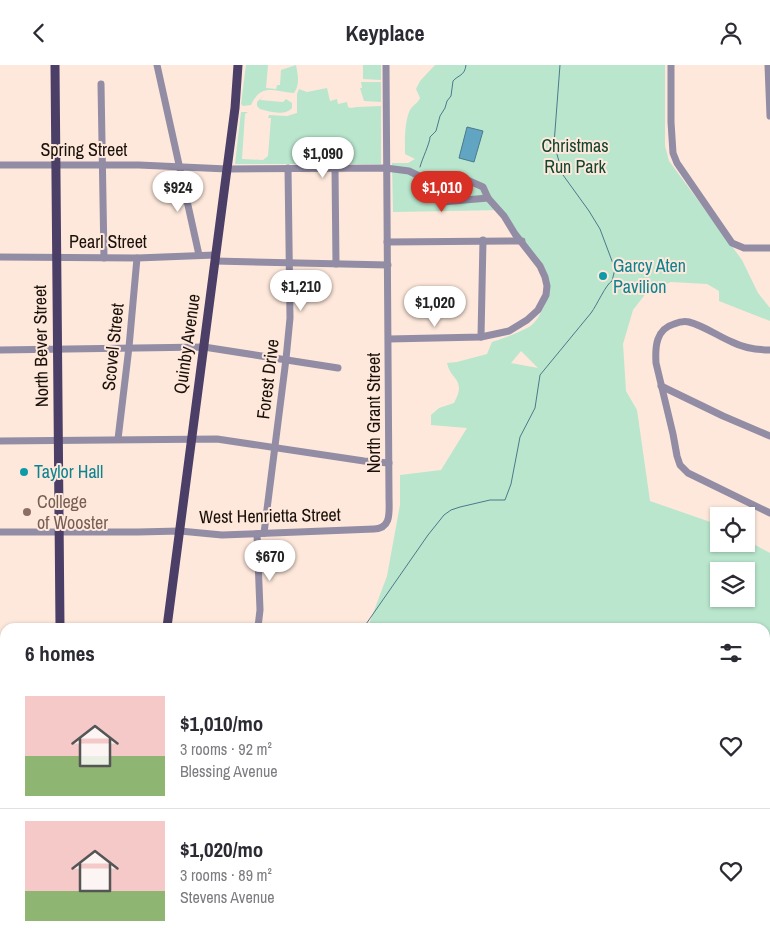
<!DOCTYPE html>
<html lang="en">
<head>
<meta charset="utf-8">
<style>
	:root { --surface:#fff; --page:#f7f7f7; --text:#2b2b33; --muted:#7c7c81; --line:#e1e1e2; --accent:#d93025 }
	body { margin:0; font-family:"Archivo Narrow",sans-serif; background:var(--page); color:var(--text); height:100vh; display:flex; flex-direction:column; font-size:19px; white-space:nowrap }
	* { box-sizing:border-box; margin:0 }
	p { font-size:16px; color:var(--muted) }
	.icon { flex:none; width:28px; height:28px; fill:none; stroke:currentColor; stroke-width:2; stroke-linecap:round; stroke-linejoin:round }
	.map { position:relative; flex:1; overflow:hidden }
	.details { position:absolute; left:0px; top:558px; width:770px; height:321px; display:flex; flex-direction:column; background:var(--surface); border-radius:15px 15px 0 0; box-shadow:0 1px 4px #0004 }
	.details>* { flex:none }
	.buttons { position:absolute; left:710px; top:442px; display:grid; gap:10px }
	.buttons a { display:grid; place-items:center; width:45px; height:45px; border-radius:0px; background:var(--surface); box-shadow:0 1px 4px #0004; font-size:25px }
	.price { position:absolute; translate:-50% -42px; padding:0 11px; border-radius:18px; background:#fff; color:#222; font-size:16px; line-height:32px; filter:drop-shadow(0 1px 2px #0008) }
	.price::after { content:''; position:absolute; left:50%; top:30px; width:15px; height:11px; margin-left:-8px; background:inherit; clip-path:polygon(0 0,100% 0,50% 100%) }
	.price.on { background:var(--accent); color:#fff }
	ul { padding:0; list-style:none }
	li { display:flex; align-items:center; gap:15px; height:125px; padding:0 25px }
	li+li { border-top:1px solid var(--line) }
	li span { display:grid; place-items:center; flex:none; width:140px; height:100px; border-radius:0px; color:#555 }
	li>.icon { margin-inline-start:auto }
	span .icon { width:60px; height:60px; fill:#fffc; stroke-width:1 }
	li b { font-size:21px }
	h2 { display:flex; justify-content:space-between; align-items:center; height:60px; padding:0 25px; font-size:21px }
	header { display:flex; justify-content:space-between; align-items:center; height:65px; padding:0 25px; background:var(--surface); font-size:22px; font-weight:700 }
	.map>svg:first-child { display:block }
</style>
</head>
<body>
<header><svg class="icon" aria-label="back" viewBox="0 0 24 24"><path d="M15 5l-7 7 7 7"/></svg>Keyplace<svg class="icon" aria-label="person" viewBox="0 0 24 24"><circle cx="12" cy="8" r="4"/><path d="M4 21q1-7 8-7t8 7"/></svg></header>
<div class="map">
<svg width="770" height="878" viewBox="0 0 770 878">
	<rect width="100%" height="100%" fill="#fee8db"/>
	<g fill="#b9e6cd" fill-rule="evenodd">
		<path d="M246,0h22l-2,23 10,1 1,-4h3l1,-15 15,-5c2,11 4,19 -2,28 -21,-2 -33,-10 -43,12l-8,1 -2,-2z"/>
		<path d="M363,0h18v15l-18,-1z"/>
		<path d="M435,0h230v81l4,15 73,99 16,33 12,15v13l-51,-20v-10l-12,-7 -36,-2 -24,10 -14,18 -10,34 3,47 11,19 13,91 69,24v19h27v-4l24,13v188h-5v-114h-397l19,-51 13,-71v-30l41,-5 26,-42 -36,-3v-10l8,-7 15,-5c13,-24 -3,-22 -7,-40l10,-1 30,-8 5,-12c13,-4 26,-9 37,-15 11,-6 23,-35 20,-46l-48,-71 -108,2 -1,-49h16l7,-4 -10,-5c0,-13 -1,-31 5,-44 3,-5 8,-7 10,-12l-4,-9 4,-8zM521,286l17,17 -27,-5zM719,506h27v28h-27z"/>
		<path d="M361,17h20v20l-17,-1 -4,-13h2z"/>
		<path d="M327,23l3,13 7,-2 1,5 9,-2 1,5 3,1 6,-1 24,-1v58h-146l6,-52h7l-3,2 -3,45 21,1 5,-4 3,-38h-3l1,-3 18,1 10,-3v-19l2,-5 8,3z"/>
		<path d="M263,31l-3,4 23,2 3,-3 6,4v5c-7,8 -22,4 -32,1l-3,-3v-4z"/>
	</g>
	<path fill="#61a5c3" stroke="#4c798c" d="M467,62l16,4 -9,31 -15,-4z"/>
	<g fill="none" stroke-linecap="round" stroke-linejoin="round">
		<g stroke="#4c798c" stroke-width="1">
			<path d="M420,102c2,-8 10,-24 10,-30l6,-6 4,-15 5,-8 2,-7 4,-5 2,-15c5,-6 12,-5 13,-16"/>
			<path d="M364,562l64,-92 16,-20 7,-5 9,-3 30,-7h15l6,-16 9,-47 15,-29 5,-33 51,-62c6,-8 15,-29 21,-32l3,-12 -15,-40 -11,-18 -26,-36 -9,-31 6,-79"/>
		</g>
		<g stroke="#938ca5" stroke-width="7">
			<path d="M157,0l42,190"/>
			<path d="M671,0v57l2,31 4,10 55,80 12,5h26"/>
			<path d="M768,0l2,51"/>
			<path d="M101,19l3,174"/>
			<path d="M0,100h139l88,4 159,-1 23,3 12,6h33l11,2 18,8 5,11 16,18 11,18 25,32 5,11 2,9 -1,9 -8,15 -11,10 -18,11 -28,6 -92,2"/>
			<path d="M335,103l1,96"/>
			<path d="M421,112c5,11 7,22 21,25l46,-4"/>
			<path d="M387,177l135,-1"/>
			<path d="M0,192l137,1 78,-3"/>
			<path d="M215,196l173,4"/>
			<path d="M481,272l2,-97"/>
			<path d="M0,285l204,-3 134,21"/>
			<path d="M770,285c-13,0 -26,-2 -38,-8 -14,-6 -28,-16 -43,-20 -5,-1 -10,0 -15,2 -18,5 -19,23 -18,39l17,71 4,22 3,9 8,8 82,40"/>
			<path d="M661,321l62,30 47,20"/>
			<path d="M118,374l11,-92 8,-89"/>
			<path d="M0,376l217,-2 147,22 25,2"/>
			<path d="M0,467h138l42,-1 42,4 152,-6c18,-1 15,-17 15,-32l-3,-432"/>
			<path d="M264,468l22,-174 4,-41 -2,-150"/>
			<path d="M257,469l3,76 -2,17"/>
			<path d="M765,682l5,-1"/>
			<path d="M0,683h5"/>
			<path d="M0,810h5"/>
			<path d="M348,874l3,4"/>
			<path d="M536,874l1,4"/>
			<path d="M621,874l1,4"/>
			<path d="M709,874v4"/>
			<path d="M294,878l7,-4"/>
		</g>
		<g stroke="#4b3e67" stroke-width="9">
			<path d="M55,0l5,562"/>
			<path d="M167,562l68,-519 3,-43"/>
			<path d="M79,874v4"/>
			<path d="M5,878l1,-4"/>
		</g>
	</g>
	<g fill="#0f9aa8" stroke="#fee8db" stroke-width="2">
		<circle cx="603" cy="211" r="5"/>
		<circle cx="24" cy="407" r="5"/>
	</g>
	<circle fill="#8d6e63" stroke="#fee8db" stroke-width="2" cx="27" cy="447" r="5"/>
	<g text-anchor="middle" stroke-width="4" stroke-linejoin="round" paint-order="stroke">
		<g font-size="18" fill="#11452e" stroke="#fee8db">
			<text x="575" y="87">Christmas<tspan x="575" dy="21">Run Park</tspan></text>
		</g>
		<g font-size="18" fill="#1a110b" stroke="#fee8db">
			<text x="84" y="91">Spring Street</text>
			<text x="108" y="183">Pearl Street</text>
			<text transform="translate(187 279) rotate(-82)" y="6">Quinby Avenue</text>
			<text transform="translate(41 281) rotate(-91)" y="6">North Bever Street</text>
			<text transform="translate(113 282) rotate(-84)" y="6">Scovel Street</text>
			<text transform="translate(268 314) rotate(-83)" y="6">Forest Drive</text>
			<text transform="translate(374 348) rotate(-90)" y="6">North Grant Street</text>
			<text transform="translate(270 451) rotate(-1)" y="6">West Henrietta Street</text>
		</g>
		<g font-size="18" fill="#0d838f" stroke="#fee8db" text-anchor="start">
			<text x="613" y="207">Garcy Aten<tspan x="613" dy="21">Pavilion</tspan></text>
			<text x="34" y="413">Taylor Hall</text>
		</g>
		<g font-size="18" fill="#785e54" stroke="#fee8db" text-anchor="start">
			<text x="37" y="443">College<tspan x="37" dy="21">of Wooster</tspan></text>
		</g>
	</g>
</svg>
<div class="buttons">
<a><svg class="icon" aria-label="locate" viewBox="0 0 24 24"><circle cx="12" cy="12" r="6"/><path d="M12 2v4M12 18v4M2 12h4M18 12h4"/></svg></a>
<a><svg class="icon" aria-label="layers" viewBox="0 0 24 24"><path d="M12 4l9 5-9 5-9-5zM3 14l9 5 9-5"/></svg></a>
</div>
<b class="price" style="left:323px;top:114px">$1,090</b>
<b class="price" style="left:178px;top:148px">$924</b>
<b class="price on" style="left:442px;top:148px">$1,010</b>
<b class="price" style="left:301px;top:247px">$1,210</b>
<b class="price" style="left:435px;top:263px">$1,020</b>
<b class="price" style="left:270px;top:517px">$670</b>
<section class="details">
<h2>6 homes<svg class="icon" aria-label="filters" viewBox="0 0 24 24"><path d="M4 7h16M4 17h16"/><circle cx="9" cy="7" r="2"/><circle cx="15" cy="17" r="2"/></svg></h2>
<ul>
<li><span style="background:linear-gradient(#f6c9c9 60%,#8fb573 0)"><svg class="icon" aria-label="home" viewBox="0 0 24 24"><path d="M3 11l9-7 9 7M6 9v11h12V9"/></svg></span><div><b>$1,010/mo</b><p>3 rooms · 92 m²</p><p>Blessing Avenue</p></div><svg class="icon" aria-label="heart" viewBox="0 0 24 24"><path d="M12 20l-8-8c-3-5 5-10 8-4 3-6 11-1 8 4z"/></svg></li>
<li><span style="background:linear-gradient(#f6c9c9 70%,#8fb573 0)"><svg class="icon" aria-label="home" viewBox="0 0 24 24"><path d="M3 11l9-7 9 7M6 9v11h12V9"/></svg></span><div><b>$1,020/mo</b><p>3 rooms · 89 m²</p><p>Stevens Avenue</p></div><svg class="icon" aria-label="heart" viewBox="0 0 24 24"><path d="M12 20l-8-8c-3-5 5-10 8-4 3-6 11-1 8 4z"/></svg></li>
</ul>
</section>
</div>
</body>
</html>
